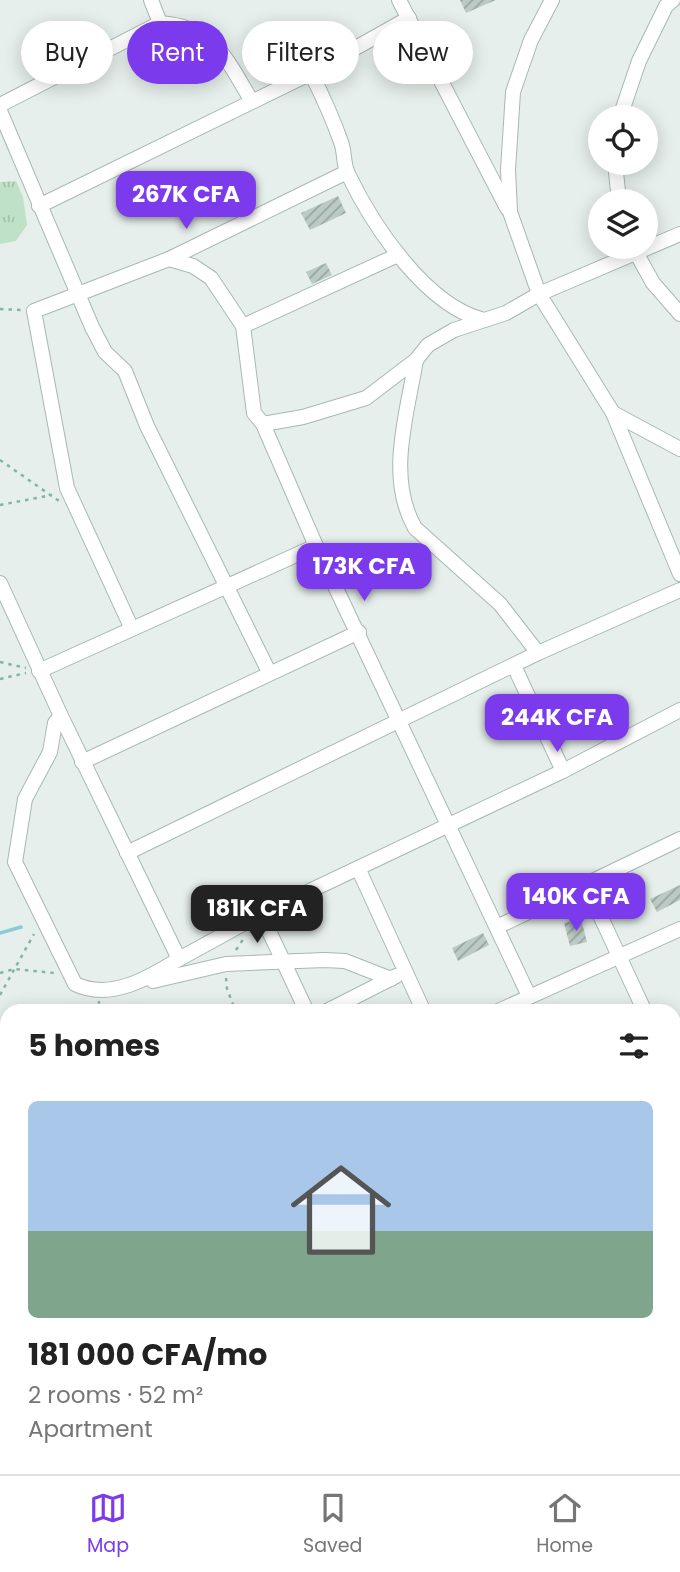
<!DOCTYPE html>
<html lang="en">
<head>
<meta charset="utf-8">
<style>
	:root { --surface:#fff; --page:#f2f2f2; --text:#222; --muted:#767676; --line:#e0e0e0; --accent:#7c3aed }
	body { margin:0; font-family:Poppins,sans-serif; background:var(--page); color:var(--text); height:100vh; display:flex; flex-direction:column; font-size:26px; white-space:nowrap }
	* { box-sizing:border-box; margin:0 }
	p { font-size:23px; color:var(--muted) }
	.icon { flex:none; width:38px; height:38px; fill:none; stroke:currentColor; stroke-width:2; stroke-linecap:round; stroke-linejoin:round }
	.map { position:relative; flex:1; overflow:hidden }
	.sheet { position:absolute; left:0px; top:1004px; width:681px; height:471px; display:flex; flex-direction:column; background:var(--surface); border-radius:21px 21px 0 0; box-shadow:0 4px 18px #0003 }
	.sheet>* { flex:none }
	.banner { position:absolute; left:21px; top:21px; width:639px; height:63px; display:flex; gap:14px }
	.fabs { position:absolute; left:588px; top:105px; display:grid; gap:14px }
	.fabs a { display:grid; place-items:center; width:70px; height:70px; border-radius:50%; background:var(--surface); box-shadow:0 4px 18px #0003; font-size:35px }
	.price { position:absolute; translate:-50% -60px; padding:0 16px; border-radius:14px; background:var(--accent); color:#fff; font-size:23px; line-height:46px; filter:drop-shadow(0 2px 4px #0008) }
	.price::after { content:''; position:absolute; left:50%; top:42px; width:21px; height:16px; margin-left:-10px; background:inherit; clip-path:polygon(0 0,100% 0,50% 100%) }
	.price.selected { background:#222; color:#fff }
	ul { padding:0; list-style:none }
	li { display:grid; align-content:center; gap:14px; height:371px; padding:0 28px }
	li span { display:grid; place-items:center; height:217px; border-radius:10px; color:#555 }
	li>.icon { margin-inline-start:auto }
	span .icon { width:126px; height:126px; fill:#fffc; stroke-width:1 }
	li b { font-size:30px }
	h2 { display:flex; justify-content:space-between; align-items:center; height:84px; padding:0 28px; font-size:30px }
	.pill { padding:0 24px; border-radius:32px; background:var(--surface); box-shadow:0 4px 18px #0003; font-size:24px; line-height:63px }
	.pill.selected { background:var(--accent); color:#fff }
	.tab-bar { display:flex; justify-content:space-around; align-items:center; height:98px; border-top:2px solid var(--line); background:var(--surface); font-size:19px; color:var(--muted) }
	.tab-bar a { display:grid; justify-items:center; gap:4px }
	.tab-bar .selected { color:var(--accent) }
	.map>svg:first-child { display:block }
</style>
</head>
<body>
<div class="map">
<svg width="680" height="1474" viewBox="0 0 680 1474">
	<defs>
		<pattern id="grass-tufts" width="24" height="20" patternUnits="userSpaceOnUse" patternTransform="scale(1.75)"><rect width="24" height="20" fill="#bee1c7"/><path d="M3 7l-1-3M5 7V3M7 7l1-3M15 17l-1-3M17 17v-4M19 17l1-3" fill="none" stroke="#a3c2ac"/></pattern>
		<pattern id="forest-firs" width="22" height="20" patternUnits="userSpaceOnUse" patternTransform="scale(1.75)"><rect width="22" height="20" fill="#bee1c7"/><path d="M5 1l3.5 6h-7zM16 11l3.5 6h-7z" fill="#a3c2ac"/></pattern>
		<pattern id="building-hatch" width="6" height="6" patternUnits="userSpaceOnUse" patternTransform="scale(1.75)"><rect width="6" height="6" fill="#bbcac4"/><path d="M-1 1l2-2M0 6l6-6M5 7l2-2" fill="none" stroke="#98a6a0"/></pattern>
	</defs>
	<rect width="100%" height="100%" fill="#e6efeb"/>
	<path fill="url(#grass-tufts)" d="M16,181l7,16 4,28 -11,16 -16,3v-62z"/>
	<path fill="url(#forest-firs)" d="M39,1468h110l-13,6h-95z"/>
	<g fill="none" stroke-linecap="round" stroke-linejoin="round">
		<path stroke="#8ccad5" stroke-width="3.5" d="M0,933l21,-6"/>
	</g>
	<g fill="url(#building-hatch)">
		<path d="M460,0h36l-30,13z"/>
		<path d="M338,196l8,17 -36,17 -9,-17z"/>
		<path d="M326,263l6,12 -20,9 -6,-12z"/>
		<path d="M633,872l5,10 -12,7 -5,-11z"/>
		<path d="M680,885v15l-23,12 -7,-13z"/>
		<path d="M581,919l6,23 -17,4 -6,-23z"/>
		<path d="M483,933l6,12 -31,16 -6,-13z"/>
	</g>
	<g fill="none" stroke-linecap="round" stroke-linejoin="round">
		<g stroke="#a8b8b2" stroke-width="16">
			<g id="minor">
				<path d="M151,0l9,23c54,4 66,35 91,77"/>
				<path d="M399,0l108,208"/>
				<path d="M552,0l-21,40 -18,52 -5,78 2,42 29,82 74,119 67,36"/>
				<path d="M311,73c11,22 22,46 30,69 4,10 2,22 7,32 25,52 78,132 136,146"/>
				<path d="M0,105l160,-82"/>
				<path d="M0,111l92,216 13,25 20,19 22,55 122,246"/>
				<path d="M620,117l19,-56 27,-55 7,-6"/>
				<path d="M615,163l4,38"/>
				<path d="M39,206l272,-133 98,-55"/>
				<path d="M633,247l20,36 27,31"/>
				<path d="M169,259l24,7 18,12 32,48 11,87 9,11 53,122 213,450"/>
				<path d="M243,326l155,-71"/>
				<path d="M416,360c-9,55 -30,117 -1,168l85,76 38,49"/>
				<path d="M613,413l67,161"/>
				<path d="M263,424l40,-7 63,-19 50,-38 12,-15 26,-15 52,-17 33,-19 141,-60"/>
				<path d="M0,583l61,133 118,243 82,-45 302,-143 117,-61"/>
				<path d="M132,629l-65,-141 -33,-177 135,-52 178,-87"/>
				<path d="M514,666l49,105"/>
				<path d="M39,671l277,-125"/>
				<path d="M61,716l-6,7 -5,29 -25,47 -10,63 60,122c35,17 74,-6 104,-25"/>
				<path d="M82,762l277,-130"/>
				<path d="M127,853l411,-200 142,-63"/>
				<path d="M358,868l66,144"/>
				<path d="M586,885l59,127"/>
				<path d="M261,914l46,98"/>
				<path d="M497,927l183,-88"/>
				<path d="M153,981l73,-17 98,-4 21,1 46,18"/>
				<path d="M325,1012l71,-36"/>
				<path d="M496,1012l184,-83"/>
				<path d="M674,1037l6,-3"/>
				<path d="M674,1146l6,-3"/>
				<path d="M674,1260l6,-3"/>
				<path d="M674,1371l6,-3"/>
				<path d="M223,1468l2,6"/>
				<path d="M436,1468l1,6"/>
				<path d="M543,1468l3,6"/>
				<path d="M338,1474v-6"/>
				<path d="M459,1474l12,-6"/>
			</g>
		</g>
		<g stroke="#85b4a5" stroke-width="2.5" stroke-dasharray="3.5 5" stroke-linecap="butt">
			<path d="M0,309l21,1"/>
			<path d="M0,460l59,41"/>
			<path d="M0,505l52,-10"/>
			<path d="M0,662l26,6"/>
			<path d="M0,679l26,-6"/>
			<path d="M236,950l8,-12"/>
			<path d="M0,973l14,-4 40,4"/>
			<path d="M226,978l1,11 9,23"/>
			<path d="M0,995l34,-61"/>
			<path d="M98,1012l1,-11"/>
			<path d="M7,1183v18"/>
			<path d="M0,1274l7,-6"/>
			<path d="M198,1468l5,6"/>
			<path d="M206,1474v-6"/>
		</g>
		<use href="#minor" stroke="#fff" stroke-width="14"/>
	</g>
</svg>
<div class="fabs">
<a><svg class="icon" aria-label="locate" viewBox="0 0 24 24"><circle cx="12" cy="12" r="6"/><path d="M12 2v4M12 18v4M2 12h4M18 12h4"/></svg></a>
<a><svg class="icon" aria-label="layers" viewBox="0 0 24 24"><path d="M12 4l9 5-9 5-9-5zM3 14l9 5 9-5"/></svg></a>
</div>
<b class="price" style="left:186px;top:231px">267K CFA</b>
<b class="price" style="left:364px;top:603px">173K CFA</b>
<b class="price" style="left:557px;top:754px">244K CFA</b>
<b class="price" style="left:576px;top:933px">140K CFA</b>
<b class="price selected" style="left:257px;top:945px">181K CFA</b>
<div class="banner">
<a class="pill">Buy</a>
<a class="pill selected">Rent</a>
<a class="pill">Filters</a>
<a class="pill">New</a>
</div>
<section class="sheet">
<h2>5 homes<svg class="icon" aria-label="filters" viewBox="0 0 24 24"><path d="M4 7h16M4 17h16"/><circle cx="9" cy="7" r="2"/><circle cx="15" cy="17" r="2"/></svg></h2>
<ul>
<li><span style="background:linear-gradient(#a9c7e8 60%,#7fa58c 0)"><svg class="icon" aria-label="home" viewBox="0 0 24 24"><path d="M3 11l9-7 9 7M6 9v11h12V9"/></svg></span><div><b>181 000 CFA/mo</b><p>2 rooms · 52 m²</p><p>Apartment</p></div></li>
</ul>
</section>
</div>
<nav class="tab-bar">
<a class="selected"><svg class="icon" aria-label="map" viewBox="0 0 24 24"><path d="M3 6l6-2 6 2 6-2v14l-6 2-6-2-6 2zM9 4v14M15 6v14"/></svg>Map</a>
<a><svg class="icon" aria-label="saved" viewBox="0 0 24 24"><path d="M7 4h10v16l-5-4-5 4z"/></svg>Saved</a>
<a><svg class="icon" aria-label="home" viewBox="0 0 24 24"><path d="M3 11l9-7 9 7M6 9v11h12V9"/></svg>Home</a>
</nav>
</body>
</html>
